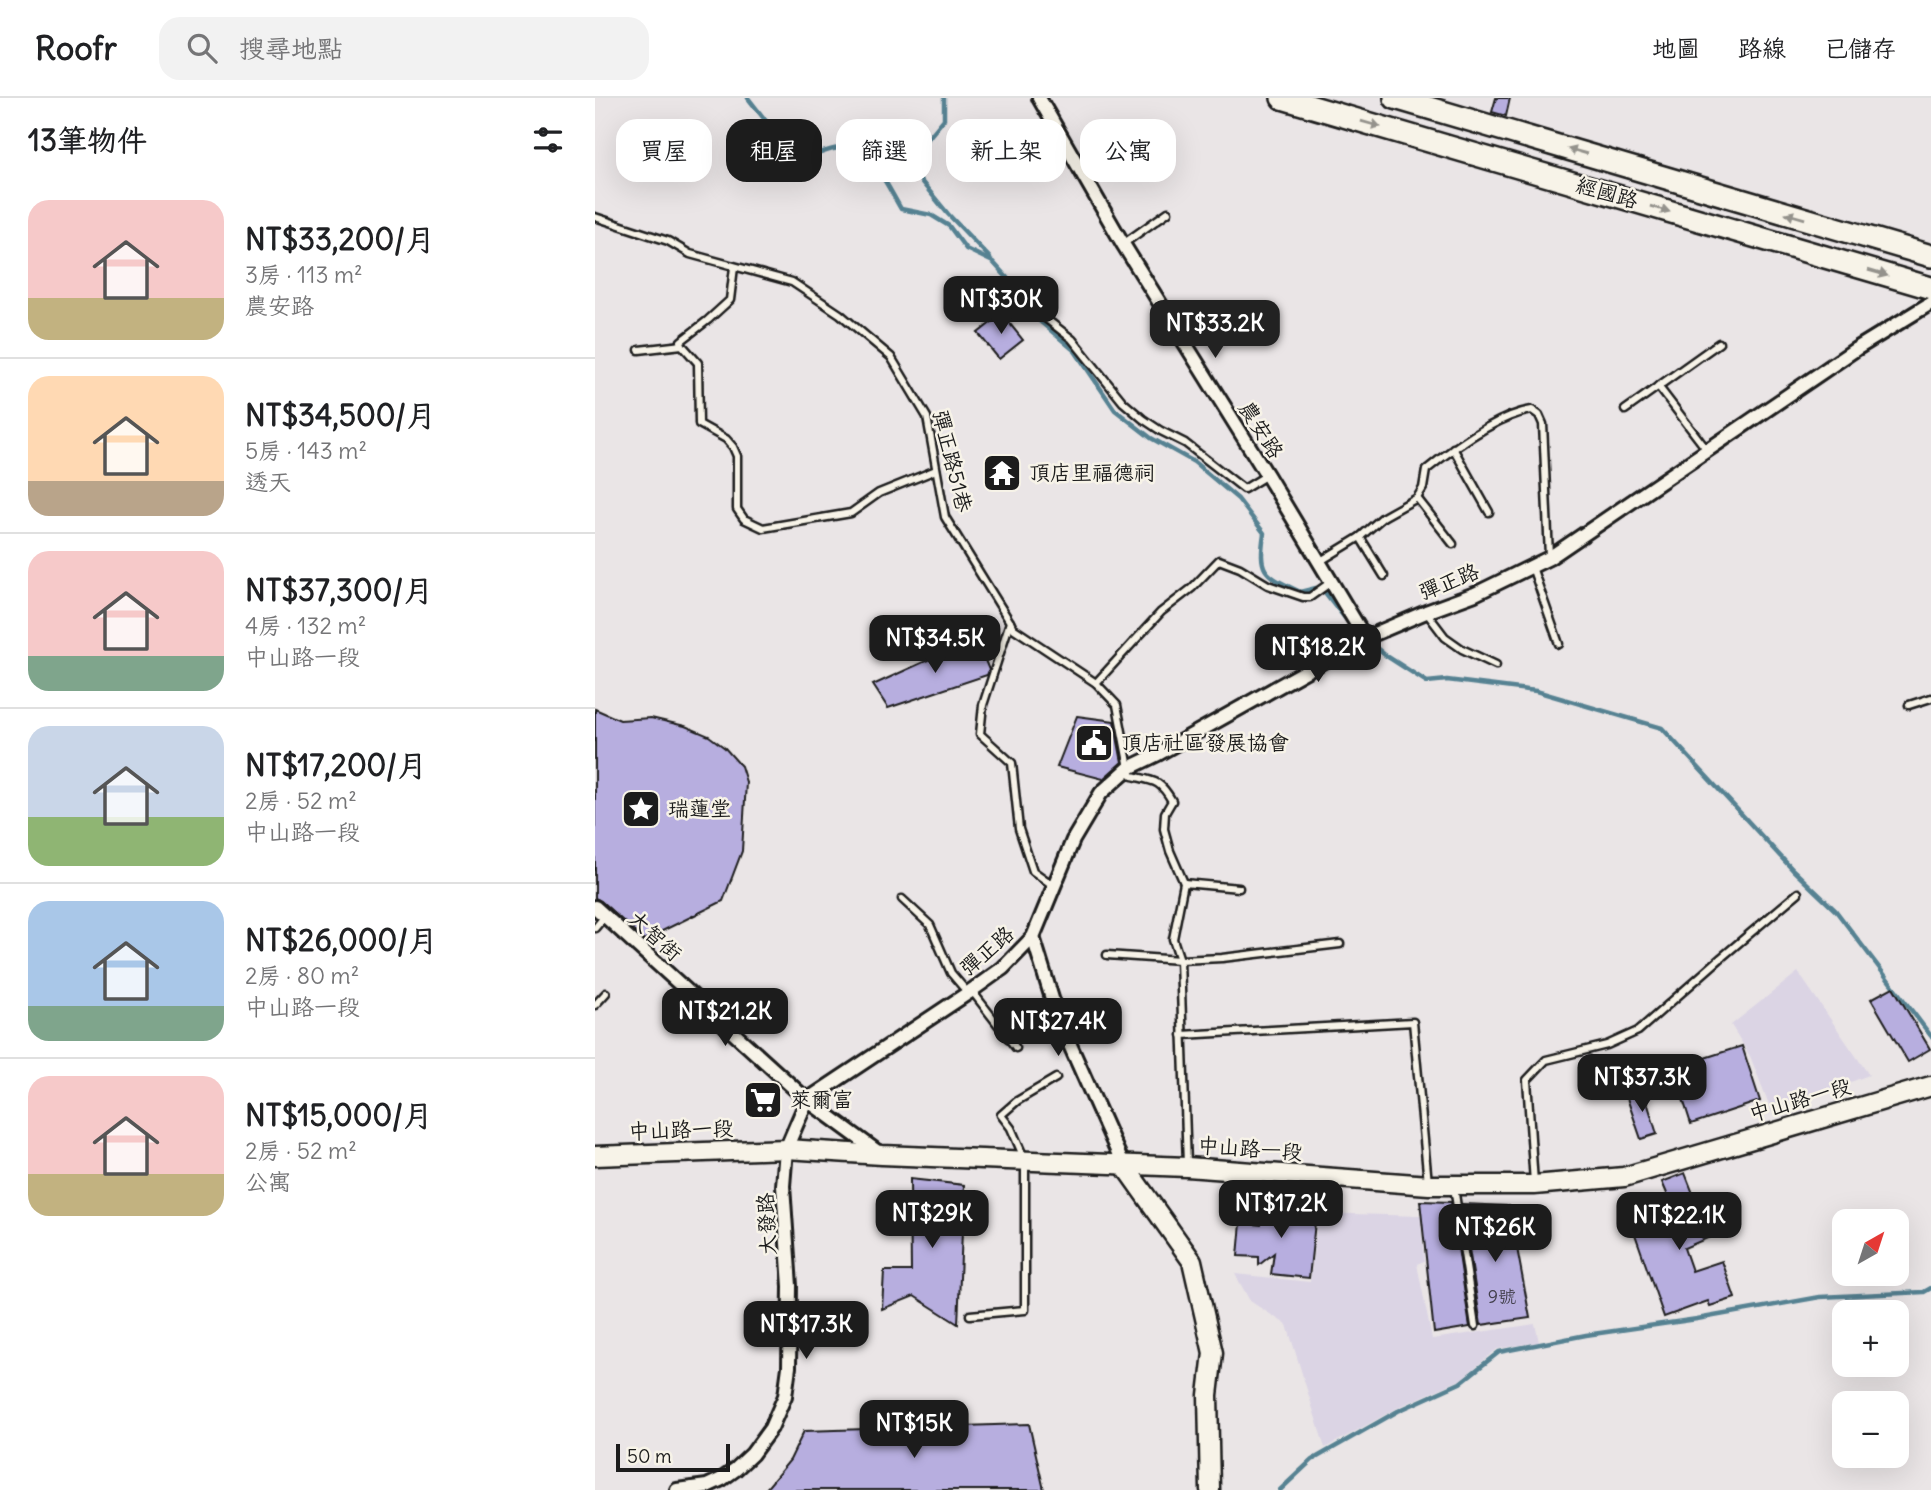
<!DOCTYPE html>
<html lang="zh-TW">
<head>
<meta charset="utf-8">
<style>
	:root { --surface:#fff; --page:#f2f2f2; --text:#202124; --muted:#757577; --line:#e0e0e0; --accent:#1c1c1c }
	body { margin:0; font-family:Delius,"LXGW WenKai TC",sans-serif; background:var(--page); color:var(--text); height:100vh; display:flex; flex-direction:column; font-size:26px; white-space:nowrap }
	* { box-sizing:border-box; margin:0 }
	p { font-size:23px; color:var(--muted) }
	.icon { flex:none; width:38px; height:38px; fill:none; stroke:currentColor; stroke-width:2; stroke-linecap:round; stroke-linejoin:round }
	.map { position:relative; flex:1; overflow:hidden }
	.panel { display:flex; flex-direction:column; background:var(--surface); width:595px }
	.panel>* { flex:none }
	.top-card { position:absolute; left:21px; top:21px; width:665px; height:63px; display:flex; gap:14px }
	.needle { width:46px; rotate:39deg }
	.tools { position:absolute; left:1237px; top:1111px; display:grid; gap:14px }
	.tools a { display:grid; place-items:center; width:77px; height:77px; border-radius:14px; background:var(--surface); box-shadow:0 7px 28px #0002; font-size:35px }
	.scale { position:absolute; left:21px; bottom:18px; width:114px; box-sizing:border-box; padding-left:7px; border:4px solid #1c1c1c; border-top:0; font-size:19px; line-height:24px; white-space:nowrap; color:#1c1c1c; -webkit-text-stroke:5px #f7f3e8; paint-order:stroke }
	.price { position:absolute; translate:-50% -60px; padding:0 16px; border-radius:14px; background:var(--accent); color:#fff; font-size:23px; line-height:46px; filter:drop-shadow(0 2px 4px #0008) }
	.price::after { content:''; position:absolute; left:50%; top:42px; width:21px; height:16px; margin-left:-10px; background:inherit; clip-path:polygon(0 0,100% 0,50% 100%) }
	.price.active { background:#222; color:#fff }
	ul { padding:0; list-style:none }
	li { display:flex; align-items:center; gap:21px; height:175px; padding:0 28px }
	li+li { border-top:2px solid var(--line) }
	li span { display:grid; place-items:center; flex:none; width:196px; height:140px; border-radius:21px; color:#555 }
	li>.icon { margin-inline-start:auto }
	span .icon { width:84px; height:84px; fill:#fffc; stroke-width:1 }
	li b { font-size:30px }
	h2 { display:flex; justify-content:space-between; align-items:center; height:84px; padding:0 28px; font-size:30px }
	.tag { padding:0 24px; border-radius:21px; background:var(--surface); box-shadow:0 7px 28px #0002; font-size:24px; line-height:63px }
	.tag.active { background:var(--accent); color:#fff }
	header { display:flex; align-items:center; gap:42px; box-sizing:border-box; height:98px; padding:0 35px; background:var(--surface); border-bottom:2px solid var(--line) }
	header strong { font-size:33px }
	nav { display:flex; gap:38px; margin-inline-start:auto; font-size:24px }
	.search { width:490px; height:63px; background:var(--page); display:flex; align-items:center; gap:18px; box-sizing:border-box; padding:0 24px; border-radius:21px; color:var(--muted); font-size:26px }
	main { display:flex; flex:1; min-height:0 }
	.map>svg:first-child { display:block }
</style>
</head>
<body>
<header>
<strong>Roofr</strong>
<div class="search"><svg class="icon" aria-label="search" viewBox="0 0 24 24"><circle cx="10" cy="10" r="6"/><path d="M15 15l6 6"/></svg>搜尋地點</div>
<nav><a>地圖</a><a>路線</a><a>已儲存</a></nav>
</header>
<main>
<section class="panel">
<h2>13筆物件<svg class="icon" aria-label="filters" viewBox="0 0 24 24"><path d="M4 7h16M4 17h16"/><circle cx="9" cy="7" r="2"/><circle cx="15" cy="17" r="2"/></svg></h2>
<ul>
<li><span style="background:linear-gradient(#f6c9c9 70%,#c2b280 0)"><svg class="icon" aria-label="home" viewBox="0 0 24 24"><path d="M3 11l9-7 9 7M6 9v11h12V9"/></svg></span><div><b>NT$33,200/月</b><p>3房 · 113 m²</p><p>農安路</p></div></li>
<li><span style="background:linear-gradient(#ffd9b3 75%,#b9a48a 0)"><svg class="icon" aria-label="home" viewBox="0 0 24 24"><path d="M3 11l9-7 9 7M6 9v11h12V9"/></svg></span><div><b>NT$34,500/月</b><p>5房 · 143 m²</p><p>透天</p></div></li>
<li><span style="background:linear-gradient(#f6c9c9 75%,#7fa58c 0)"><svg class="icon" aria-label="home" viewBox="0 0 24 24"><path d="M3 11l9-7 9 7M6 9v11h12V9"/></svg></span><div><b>NT$37,300/月</b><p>4房 · 132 m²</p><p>中山路一段</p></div></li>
<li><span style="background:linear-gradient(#c9d6e8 65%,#8fb573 0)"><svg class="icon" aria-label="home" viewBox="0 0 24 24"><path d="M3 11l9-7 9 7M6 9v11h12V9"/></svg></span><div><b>NT$17,200/月</b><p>2房 · 52 m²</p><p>中山路一段</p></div></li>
<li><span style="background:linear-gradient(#a9c7e8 75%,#7fa58c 0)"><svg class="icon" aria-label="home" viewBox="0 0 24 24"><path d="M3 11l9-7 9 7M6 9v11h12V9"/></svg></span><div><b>NT$26,000/月</b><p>2房 · 80 m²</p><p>中山路一段</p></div></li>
<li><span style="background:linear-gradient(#f6c9c9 70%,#c2b280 0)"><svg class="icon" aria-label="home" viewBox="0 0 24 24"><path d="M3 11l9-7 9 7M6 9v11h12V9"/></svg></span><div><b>NT$15,000/月</b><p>2房 · 52 m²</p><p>公寓</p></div></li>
</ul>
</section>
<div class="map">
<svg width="1336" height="1392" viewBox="0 0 1336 1392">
	<rect width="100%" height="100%" fill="#eae5e6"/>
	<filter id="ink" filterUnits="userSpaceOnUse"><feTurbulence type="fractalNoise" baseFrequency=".0143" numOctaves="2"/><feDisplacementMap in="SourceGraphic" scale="14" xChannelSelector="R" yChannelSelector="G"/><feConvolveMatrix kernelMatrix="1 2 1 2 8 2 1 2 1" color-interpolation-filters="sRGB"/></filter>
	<g filter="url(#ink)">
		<g fill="#dbd4e4">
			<path d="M1203,874l71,103 -97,37 -22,-56 -19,-31z"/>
			<path d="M723,1115l103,3 3,45 -7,3 15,75 103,-15 4,18 -42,7 -37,31 -59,26 -76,42 -38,-123 -37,-24 -15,-27 75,8z"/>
		</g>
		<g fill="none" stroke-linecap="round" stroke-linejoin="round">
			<g stroke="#578292" stroke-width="4.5">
				<path d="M153,0l25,32 18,36c16,-7 41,-20 58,-19 23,2 41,44 52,62l30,6 18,11 17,23 27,13 17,19 12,25 53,45 40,59 36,28 43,24 44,37 26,34c-6,41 0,41 36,59l16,-4 8,3 31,40"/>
				<path d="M349,0v21l-37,45 41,50 42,44"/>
				<path d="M773,543l17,14 42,27 20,-2 89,11 126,37 131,142 43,41 95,125"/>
				<path d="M685,1392l32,-30 86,-49 62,-28 39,-31 87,-17 111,-16 123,-22 104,-5 7,-4"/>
			</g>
		</g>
		<g fill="#b7aedf" stroke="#1c1c1c" stroke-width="2">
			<path d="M901,0h14l-4,18 -14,-4z"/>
			<path d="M407,216l21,26 -24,19 -21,-26z"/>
			<path d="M401,365l16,4 -5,20 -16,-3z"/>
			<path d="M381,540l13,32 -2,5 -99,33 -15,-23z"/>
			<path d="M0,611l25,11 31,-2 34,8 24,10 16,12 16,18 5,16 -4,69 -19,50 -79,39 -43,-39 -6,-3z"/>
			<path d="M482,618l37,5 8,41 -19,17 -46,-12z"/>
			<path d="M1298,889l37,62 -22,13 -37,-63z"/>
			<path d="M1147,948l18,55 -69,23 -18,-56z"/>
			<path d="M1048,991l14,45 -16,5 -15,-44z"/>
			<path d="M1090,1075l25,64 -26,11 8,23 30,-10 13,37 -25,8 -2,-5 -44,16 -35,-100 42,-14 -9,-21z"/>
			<path d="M315,1081l54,6 -6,139 -44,-28 -32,13 2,-38h27z"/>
			<path d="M825,1103l31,1 19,125 -36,6z"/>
			<path d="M667,1106l54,9 -7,65 -38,-4 3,-21 -15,12v-8l-21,-1 3,-33 20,2z"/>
			<path d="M867,1106l47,2 6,43 2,-1 13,70 -49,7z"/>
			<path d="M434,1326l15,66h-279l25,-30 14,-29z"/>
		</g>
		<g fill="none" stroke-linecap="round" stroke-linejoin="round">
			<g stroke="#1c1c1c" stroke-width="11">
				<g id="lane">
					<path d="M0,119l73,24 22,13 102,28 48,32 51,43 36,60 18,100 65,105 3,6 83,55 21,22 12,63 3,8c23,5 28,4 40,25l-7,12 -1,16 6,22 14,32 -11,56 7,21 -73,-5"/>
					<path d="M528,146l45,-32"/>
					<path d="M139,169l-4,33 -22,20 -27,21 1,4 16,18 1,61 27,15 7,8 4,9v53l7,10 19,9 88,-15 28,-20 57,-23"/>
					<path d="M430,192l15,24 32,25 51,63 20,17 18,12 24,12 59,46 23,-14"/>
					<path d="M44,252l43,-5"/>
					<path d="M1063,288l49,64"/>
					<path d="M1030,312l94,-67"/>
					<path d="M858,350l36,64"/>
					<path d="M822,400l36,46"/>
					<path d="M765,439l24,39"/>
					<path d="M724,464l41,-25 23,-20 34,-19 6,-10 3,-18c26,-21 72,-55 106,-60l7,5 4,9 6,132"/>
					<path d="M937,469l27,77"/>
					<path d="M831,514l19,25 17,12 34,16"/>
					<path d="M415,524l-27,83 -3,29 32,29 7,66 14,42 21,15"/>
					<path d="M501,585l65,-71 31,-24 27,-28 21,8 28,17 35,12h7l21,-15"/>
					<path d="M1314,607l22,-7"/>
					<path d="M589,785l55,5"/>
					<path d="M307,801l28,26 21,48 17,20"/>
					<path d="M0,830l10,-12"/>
					<path d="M377,893l44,57"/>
					<path d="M0,907l11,-12"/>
					<path d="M587,937l231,-13 15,161"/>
					<path d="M592,1067l-7,-205 42,-2 118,-14"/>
					<path d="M939,1085l-7,-103 19,-20 61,-15 31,-14 84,-74 76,-64"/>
					<path d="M859,1089l21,139"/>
					<path d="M375,1217l55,-5v-150l-14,-32 -10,-13 16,-14 39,-23"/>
				</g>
			</g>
			<g stroke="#1c1c1c" stroke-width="18">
				<g id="street">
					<path d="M444,0l84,146 144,231 98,163"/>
					<path d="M0,809l212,193 75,55"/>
					<path d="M438,839l25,81 65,146"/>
					<path d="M82,1392l30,-4 15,-7 14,-10 16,-15 19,-26 14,-32 4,-29 1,-81 -7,-100 3,-37 21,-49 161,-107 35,-25 30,-31 40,-97 28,-47 28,-25 29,-14 207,-116 61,-26 49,-18 74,-36 307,-209 75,-46"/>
				</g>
			</g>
			<g stroke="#1c1c1c" stroke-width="23">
				<g id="secondary">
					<path d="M0,1058l191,-7 96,6 305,12 242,18h105l90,-8 307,-91"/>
					<path d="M528,1066l69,97 21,92 -5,42 2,95"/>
				</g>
			</g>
			<g stroke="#1c1c1c" stroke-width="26">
				<g id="primary">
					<path d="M687,0l649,190"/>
					<path d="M800,0l536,158"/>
				</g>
			</g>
			<use href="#lane" stroke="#f7f3e8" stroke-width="6"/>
			<use href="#street" stroke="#f7f3e8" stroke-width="12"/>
			<use href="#secondary" stroke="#f7f3e8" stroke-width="18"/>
			<use href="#primary" stroke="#f7f3e8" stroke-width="21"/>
		</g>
		<defs><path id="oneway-solid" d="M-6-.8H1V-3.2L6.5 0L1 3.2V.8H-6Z" transform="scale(1.75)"/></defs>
		<g fill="#94928c">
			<use href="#oneway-solid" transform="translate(776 26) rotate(16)"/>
			<use href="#oneway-solid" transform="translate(982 53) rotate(-164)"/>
			<use href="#oneway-solid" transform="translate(1065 111) rotate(16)"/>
			<use href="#oneway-solid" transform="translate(1200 118) rotate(-164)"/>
			<use href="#oneway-solid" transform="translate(1283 175) rotate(16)"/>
		</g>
	</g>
	<defs>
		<g id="temple-square" transform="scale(2.0125)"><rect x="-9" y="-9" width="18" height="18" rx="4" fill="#1c1c1c" stroke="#f7f3e8"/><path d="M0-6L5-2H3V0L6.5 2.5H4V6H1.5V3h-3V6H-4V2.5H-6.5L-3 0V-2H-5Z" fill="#fff"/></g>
		<g id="civic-square" transform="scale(2.0125)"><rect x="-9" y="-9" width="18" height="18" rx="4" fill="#1c1c1c" stroke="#f7f3e8"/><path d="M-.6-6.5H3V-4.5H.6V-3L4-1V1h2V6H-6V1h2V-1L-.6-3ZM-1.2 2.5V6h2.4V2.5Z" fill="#fff"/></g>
		<g id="sight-square" transform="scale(2.0125)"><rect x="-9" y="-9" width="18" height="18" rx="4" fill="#1c1c1c" stroke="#f7f3e8"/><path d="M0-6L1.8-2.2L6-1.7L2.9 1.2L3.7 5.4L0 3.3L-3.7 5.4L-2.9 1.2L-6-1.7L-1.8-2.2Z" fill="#fff"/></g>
		<g id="supermarket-square" transform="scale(2.0125)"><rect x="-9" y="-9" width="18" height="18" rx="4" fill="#1c1c1c" stroke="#f7f3e8"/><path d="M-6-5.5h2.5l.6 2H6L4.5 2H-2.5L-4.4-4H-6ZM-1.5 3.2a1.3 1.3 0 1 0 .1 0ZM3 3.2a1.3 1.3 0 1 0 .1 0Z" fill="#fff"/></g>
	</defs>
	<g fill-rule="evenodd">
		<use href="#temple-square" x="407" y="375"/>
		<use href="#civic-square" x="499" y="645"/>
		<use href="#sight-square" x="46" y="711"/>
		<use href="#supermarket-square" x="168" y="1002"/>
	</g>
	<g text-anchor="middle" stroke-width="5" stroke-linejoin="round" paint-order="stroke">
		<g font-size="18" fill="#43404d">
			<text x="907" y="1205">9號</text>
		</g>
		<g font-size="21" fill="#1c1c1c" stroke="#f7f3e8">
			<text transform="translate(1012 95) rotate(16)" y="7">經國路</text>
			<text transform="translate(666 332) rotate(58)" y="7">農安路</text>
			<text transform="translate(357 363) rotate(76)" y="7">彈正路51巷</text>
			<text transform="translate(854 484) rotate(-22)" y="7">彈正路</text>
			<text transform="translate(60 838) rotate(42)" y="7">大智街</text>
			<text transform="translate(392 853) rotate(-41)" y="7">彈正路</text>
			<text transform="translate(1205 1002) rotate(-16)" y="7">中山路一段</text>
			<text transform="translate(86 1032) rotate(-2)" y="7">中山路一段</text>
			<text transform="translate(655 1051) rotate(4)" y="7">中山路一段</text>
			<text transform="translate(172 1126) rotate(-93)" y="7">大發路</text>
		</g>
		<g font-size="21" fill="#1c1c1c" stroke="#f7f3e8" text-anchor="start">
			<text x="434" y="382">頂店里福德祠</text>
			<text x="526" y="652">頂店社區發展協會</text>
			<text x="73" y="718">瑞蓮堂</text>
			<text x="195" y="1009">萊爾富</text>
		</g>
	</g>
</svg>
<div class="tools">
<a><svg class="needle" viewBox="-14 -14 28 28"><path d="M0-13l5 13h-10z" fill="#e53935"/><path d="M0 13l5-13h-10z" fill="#757577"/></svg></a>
<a>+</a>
<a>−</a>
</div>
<div class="scale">50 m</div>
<b class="price" style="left:406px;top:238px">NT$30K</b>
<b class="price active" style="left:620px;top:262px">NT$33.2K</b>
<b class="price" style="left:340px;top:577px">NT$34.5K</b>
<b class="price" style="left:723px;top:586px">NT$18.2K</b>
<b class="price" style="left:130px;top:950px">NT$21.2K</b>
<b class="price" style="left:463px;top:960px">NT$27.4K</b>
<b class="price" style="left:1047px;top:1016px">NT$37.3K</b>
<b class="price" style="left:686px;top:1142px">NT$17.2K</b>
<b class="price" style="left:337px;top:1152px">NT$29K</b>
<b class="price" style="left:1084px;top:1154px">NT$22.1K</b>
<b class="price" style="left:900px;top:1166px">NT$26K</b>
<b class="price" style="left:211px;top:1263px">NT$17.3K</b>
<b class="price" style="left:319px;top:1362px">NT$15K</b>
<div class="top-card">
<a class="tag">買屋</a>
<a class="tag active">租屋</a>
<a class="tag">篩選</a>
<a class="tag">新上架</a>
<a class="tag">公寓</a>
</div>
</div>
</main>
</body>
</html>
